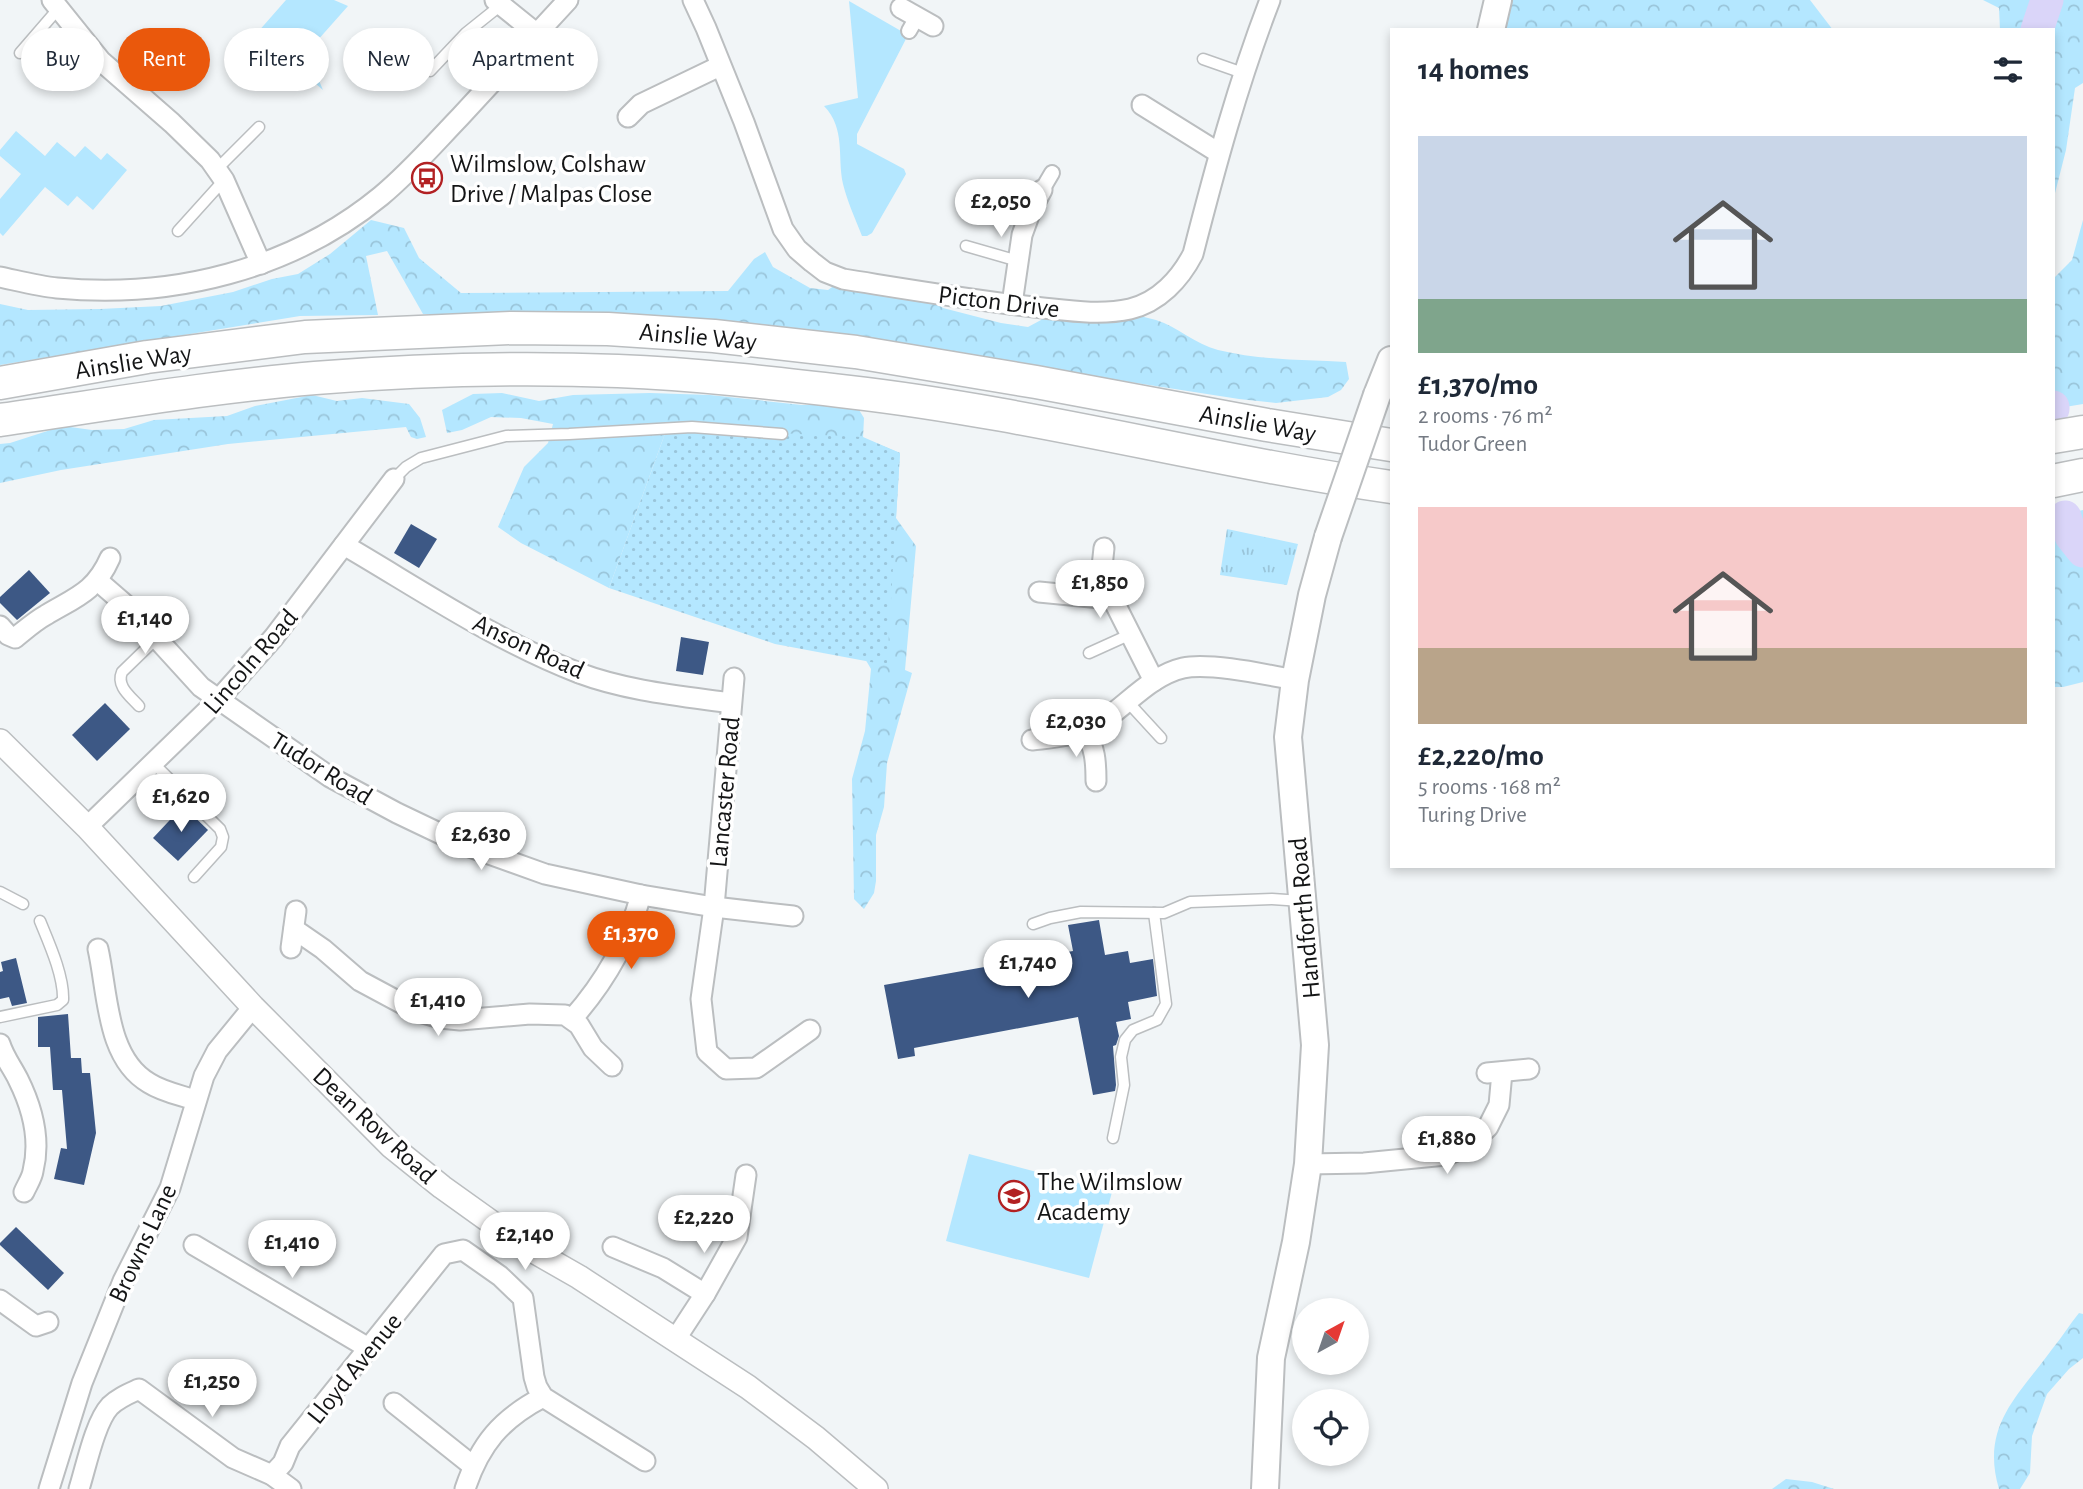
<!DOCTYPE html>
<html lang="en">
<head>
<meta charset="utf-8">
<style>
	:root { --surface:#fff; --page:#f2f2f3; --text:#1f2937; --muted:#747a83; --accent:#ea580c }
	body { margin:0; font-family:"Alegreya Sans",sans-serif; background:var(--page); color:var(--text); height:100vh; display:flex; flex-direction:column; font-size:26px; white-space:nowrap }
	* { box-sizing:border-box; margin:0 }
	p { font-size:23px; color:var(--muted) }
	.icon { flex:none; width:38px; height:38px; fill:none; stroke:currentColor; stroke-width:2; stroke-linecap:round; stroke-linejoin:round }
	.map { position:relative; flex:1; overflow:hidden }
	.sheet { position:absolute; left:1390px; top:28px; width:665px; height:840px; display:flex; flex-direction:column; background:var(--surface); border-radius:0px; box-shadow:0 4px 10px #0003 }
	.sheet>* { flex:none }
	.banner { position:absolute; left:21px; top:28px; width:665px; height:63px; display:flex; gap:14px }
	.needle { width:46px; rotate:40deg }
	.buttons { position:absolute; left:1292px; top:1298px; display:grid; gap:14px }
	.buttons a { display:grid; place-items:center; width:77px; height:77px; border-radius:50%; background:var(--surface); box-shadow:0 4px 10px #0003; font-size:35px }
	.price { position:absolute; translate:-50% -60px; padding:0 16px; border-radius:24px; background:#fff; color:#222; font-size:23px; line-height:46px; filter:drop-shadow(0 2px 4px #0008) }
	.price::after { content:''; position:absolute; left:50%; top:42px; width:21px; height:16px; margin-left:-10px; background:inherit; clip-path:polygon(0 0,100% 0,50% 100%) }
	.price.on { background:var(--accent); color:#fff }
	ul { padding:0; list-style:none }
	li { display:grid; align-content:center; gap:14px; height:371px; padding:0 28px }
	li span { display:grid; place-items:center; height:217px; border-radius:0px; color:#555 }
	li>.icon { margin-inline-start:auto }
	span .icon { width:126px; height:126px; fill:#fffc; stroke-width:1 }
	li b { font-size:30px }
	h2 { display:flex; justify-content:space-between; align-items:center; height:84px; padding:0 28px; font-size:30px }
	.tag { padding:0 24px; border-radius:32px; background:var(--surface); box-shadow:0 4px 10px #0003; font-size:24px; line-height:63px }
	.tag.on { background:var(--accent); color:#fff }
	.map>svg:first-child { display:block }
</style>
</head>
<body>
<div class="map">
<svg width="2083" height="1489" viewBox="0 0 2083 1489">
	<defs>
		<pattern id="forest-crowns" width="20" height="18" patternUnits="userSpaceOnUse" patternTransform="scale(1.75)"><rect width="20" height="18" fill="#b4e7ff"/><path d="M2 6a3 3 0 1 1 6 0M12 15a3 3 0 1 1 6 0" fill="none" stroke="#9ac5da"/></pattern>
		<pattern id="park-tufts" width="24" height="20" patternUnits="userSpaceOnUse" patternTransform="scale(1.75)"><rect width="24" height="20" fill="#b4e7ff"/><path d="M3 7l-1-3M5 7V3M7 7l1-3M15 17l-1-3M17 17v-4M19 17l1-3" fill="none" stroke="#9ac5da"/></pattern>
		<pattern id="garden-dots" width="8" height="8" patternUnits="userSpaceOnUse" patternTransform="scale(1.75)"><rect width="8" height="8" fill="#b4e7ff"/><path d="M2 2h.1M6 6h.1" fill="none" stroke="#9ac5da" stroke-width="1.8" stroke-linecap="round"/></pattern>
	</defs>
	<rect width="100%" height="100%" fill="#f1f5f7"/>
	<g fill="#b4e7ff">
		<path d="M286,0h48l14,6 -39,44 3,14 11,26 -66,-57z"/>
		<path d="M849,1l59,34 -51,99v10l47,25 2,5 -34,59 -5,3h-5l-2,-5c-6,-15 -13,-31 -17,-47 -6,-28 3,-55 -19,-78l34,-8z"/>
		<path d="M16,131l29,25 12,-14 18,15 10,-11 16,14 6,-7 20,17 -34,40 -16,-14 -9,10 -23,-19 -42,49 -3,-3v-34l21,-25 -21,-18v-6z"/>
		<path d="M969,1154l143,38 -23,86 -143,-37z"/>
	</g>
	<g fill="url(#forest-crowns)">
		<path d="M1498,0h312l23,30h-335z"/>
		<path d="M1983,0h100v83l-8,5 -9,62 -13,51v-171h-53l-1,-22z"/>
		<path d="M371,220l33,8 15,30 42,35 267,-2 26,-32 11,-7 8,15 37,21 18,2 15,-11 80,12 20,17 58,15 27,4 13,-7 8,-12c35,3 73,2 107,12 22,7 39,24 62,30 41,10 86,10 128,12l3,17 -8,11 -13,7 -52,6 -37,-4 -122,-19 -80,-10 -72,-17 -77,-10 -80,-14 -124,-10 -185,-5h-76l-36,-63 -21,5 12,59 -78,1 -300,49v-61l28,6 72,-1 61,-3 72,-14 39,-13 26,-5 32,-20z"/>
		<path d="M2083,220v184l-30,5v-130l19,-19z"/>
		<path d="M502,393l37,8 34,-6 77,-2 60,2 92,10h54l8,13 -1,20 37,15 -4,65 20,28 -11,124 7,3 -25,90 -3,44 -8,28v46l-2,12 -10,16 -10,-10 -2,-120 13,-48 6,-62 -11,-19 -193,-222 -58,160 -88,-45 -23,-16 26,-60 24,-24 5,-19 -32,-6 -30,-1 -29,13 -15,3 -5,-23 31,-16z"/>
		<path d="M312,395l25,6 25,-3 47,6 11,14 6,19 -9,2 -6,-2 -5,-10 -178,17 -167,26 -61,13v-39l10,-1 53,-17 29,4 32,-1 30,-9 73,-4 28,-10z"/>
		<path d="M2083,510v172l-20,5h-10v-170z"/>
		<path d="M2079,1313l4,1v44l-14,11 -22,25 -15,42 -2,37 -10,16h-21c-19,-64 20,-94 54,-141 9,-11 17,-24 26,-35z"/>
		<path d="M1786,1479l26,3 22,7h-62z"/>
	</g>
	<path fill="url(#park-tufts)" d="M1227,529l71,15 -11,41 -67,-10z"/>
	<path fill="url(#garden-dots)" d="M667,428l196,9 37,16 -13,212 -112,-21 -166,-56z"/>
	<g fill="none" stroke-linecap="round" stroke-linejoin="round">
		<g stroke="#dad5f9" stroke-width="33">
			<path d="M2037,30l10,-30"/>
			<path d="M2053,407v2"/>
			<path d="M2065,517l6,19 12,15"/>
		</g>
	</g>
	<g fill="#3d5885">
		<path d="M411,524l26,15 -18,29 -25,-15z"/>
		<path d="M29,570l21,23 -33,27 -17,-17v-6z"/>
		<path d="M681,637l28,5 -6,33 -27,-4z"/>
		<path d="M105,703l25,26 -33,32 -25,-26z"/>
		<path d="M183,806l25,24 -30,31 -25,-23z"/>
		<path d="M1099,920l6,35 23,-4 2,12 23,-4 4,37 -29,6 3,17 -15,3 3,14 -3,9 -3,1 3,39 -1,6 -22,4 -15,-78 -164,31 1,8 -17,3 -14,-74 189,-34 -5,-26z"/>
		<path d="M16,958l11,45 -15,3 -3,-9 -9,2v-27l3,-1 -2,-9z"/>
		<path d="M68,1014l3,44h10l1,15h8l6,60 -12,52 -30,-6 7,-31 6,1 -5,-59h-9l-3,-43h-12v-30z"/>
		<path d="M16,1227l48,46 -16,17 -48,-45v-2z"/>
	</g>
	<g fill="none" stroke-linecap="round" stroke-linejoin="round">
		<g stroke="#bbbec0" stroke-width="13">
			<g id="service">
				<path d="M20,53l38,-44"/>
				<path d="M1203,59l40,14"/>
				<path d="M430,71l36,-38 35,-28"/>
				<path d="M217,169l42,-42"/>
				<path d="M178,231l46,-51"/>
				<path d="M966,246l52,15"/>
				<path d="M394,479l12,-12 15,-9 85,-22 63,-2 123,-7 90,7"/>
				<path d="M1089,653l42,-19"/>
				<path d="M1127,701l34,37"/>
				<path d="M139,706c-9,-10 -23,-20 -17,-34l34,-33"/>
				<path d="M153,763l67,66 3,8 -2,10 -27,30"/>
				<path d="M0,892l23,12"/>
				<path d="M1033,924l17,-6 31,-6 83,1 26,-11 82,-3 30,2"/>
				<path d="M0,1017l57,-12 6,-5c1,-24 -14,-57 -23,-79"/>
				<path d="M1113,1138l11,-53 -3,-28 4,-17 8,-10 24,-10 9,-16 -12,-91"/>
			</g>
		</g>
		<g stroke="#bbbec0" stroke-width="18">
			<g id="pedestrian">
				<path d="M909,31l8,-14"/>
				<path d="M1042,190l10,-17"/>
			</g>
		</g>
		<g stroke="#bbbec0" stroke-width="23">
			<g id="minor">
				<path d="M52,0l49,61 71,62 38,37 14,20 37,84"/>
				<path d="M495,0l42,34"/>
				<path d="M693,0l13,28 38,94 39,107 14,20 15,13 13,10 18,7c63,10 127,21 191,28 31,3 65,9 96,2 29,-7 50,-30 63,-55 22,-86 45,-171 77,-254"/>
				<path d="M901,8l32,18"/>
				<path d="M1142,105l77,48"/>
				<path d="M628,117l13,-13 79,-38"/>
				<path d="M0,277c19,4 38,9 57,11 115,11 234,-18 324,-92 29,-24 53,-52 79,-79 36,-39 72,-78 108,-117"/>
				<path d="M1012,304l10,-69 9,-25 11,-20"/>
				<path d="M344,545c77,45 152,96 235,128 48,18 102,23 152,30"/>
				<path d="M1104,548l-3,28 53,105"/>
				<path d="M98,581l30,26 73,80 129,90 67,36 67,32 81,29 96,21 73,12 79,9"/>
				<path d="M1039,592l72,7"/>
				<path d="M0,626l8,9 7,3c10,-8 20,-17 31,-23 30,-18 49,-23 64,-57"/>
				<path d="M734,678l-20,229 -13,92 6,53 19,17 30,-1 54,-38"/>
				<path d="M1085,731c10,17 11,30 11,50"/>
				<path d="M1032,740c17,-2 35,-3 52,-9 35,-14 60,-54 99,-63 26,-6 85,7 112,12"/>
				<path d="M87,827l131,-127 56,-63 120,-158"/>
				<path d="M294,929l29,20 37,32 56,30 24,7 20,2 70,-6 35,1 14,10 14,23 19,18"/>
				<path d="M291,948l5,-37"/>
				<path d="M98,949c10,44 8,109 51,134 14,9 31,12 46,17"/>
				<path d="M572,1019c32,-36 56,-77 69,-124"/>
				<path d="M0,1044c4,13 12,23 18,35 14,28 23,60 15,92 -1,7 -6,14 -9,21"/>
				<path d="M1487,1073l42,-4"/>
				<path d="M1308,1164l56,-1 82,-8 23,-9 19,-19 11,-22 3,-33"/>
				<path d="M194,1245l176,104"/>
				<path d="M613,1247l50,21 42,26"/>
				<path d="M0,1300l36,26 12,-4"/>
				<path d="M675,1340l30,-46 32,-57 9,-62"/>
				<path d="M394,1403l79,63"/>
				<path d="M272,1475l11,-12 7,-17 154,-192 19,-4 37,26 23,22 11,79 3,10 6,10 102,64"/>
				<path d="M49,1489l33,-106 41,-102 47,-93 34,-112 13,-25 36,-44"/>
				<path d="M79,1489c7,-22 16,-67 31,-83 8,-8 18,-12 29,-17l94,69 39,17 19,14"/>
				<path d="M465,1489c15,-45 36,-70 78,-92"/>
			</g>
		</g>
		<g stroke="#bbbec0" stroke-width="26">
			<path id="tertiary" d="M0,741l87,86 166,180 138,139 51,41 81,58 56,32 169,110 68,51 60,51"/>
		</g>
		<g stroke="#bbbec0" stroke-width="30">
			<g id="secondary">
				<path d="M1491,30l7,-30"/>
				<path d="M1377,395l14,-35"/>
				<path d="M1265,1489l6,-131 25,-116 12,-78 7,-119 -27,-308 7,-57 17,-85 16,-58"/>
			</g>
		</g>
		<g stroke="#bbbec0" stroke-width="35">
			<g id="trunk">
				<path d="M0,383l147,-26 158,-20 206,-9 97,1 106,7 142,16 180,30 231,43 124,20"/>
				<path d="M0,420c105,-15 209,-33 315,-42 100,-8 202,-11 303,-7 77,3 155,12 231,21 183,21 361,69 542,95"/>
				<path d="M2053,437l30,-5"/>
				<path d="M2053,481l30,-6"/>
			</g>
		</g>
		<use href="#service" stroke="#fff" stroke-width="10"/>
		<use href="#pedestrian" stroke="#fff" stroke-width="14"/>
		<use href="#minor" stroke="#fff" stroke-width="19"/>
		<use href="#tertiary" stroke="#fff" stroke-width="23"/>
		<use href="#secondary" stroke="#fff" stroke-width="26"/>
		<use href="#trunk" stroke="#fff" stroke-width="32"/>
		<g stroke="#bbbec0" stroke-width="30" stroke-linecap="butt">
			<path id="secondary-bridge" d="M1328,537l49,-142"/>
		</g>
		<use href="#secondary-bridge" stroke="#fff" stroke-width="26"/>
	</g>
	<defs>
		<g id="bus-ring" transform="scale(1.575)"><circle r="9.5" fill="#fff" stroke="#b22123" stroke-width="1.5"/><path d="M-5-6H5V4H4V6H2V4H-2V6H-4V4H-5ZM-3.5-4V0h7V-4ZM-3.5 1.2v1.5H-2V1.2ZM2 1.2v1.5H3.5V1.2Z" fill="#b22123"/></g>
		<g id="school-ring" transform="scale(1.575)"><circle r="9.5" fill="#fff" stroke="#b22123" stroke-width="1.5"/><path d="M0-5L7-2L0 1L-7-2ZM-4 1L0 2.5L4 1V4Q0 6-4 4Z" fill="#b22123"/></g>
	</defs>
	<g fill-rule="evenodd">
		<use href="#bus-ring" x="427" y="178"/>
		<use href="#school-ring" x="1014" y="1196"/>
	</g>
	<g text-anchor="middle" stroke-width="7" stroke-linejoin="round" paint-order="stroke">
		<g font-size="26" fill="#141516" stroke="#fff" text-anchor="start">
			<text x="450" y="172">Wilmslow, Colshaw<tspan x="450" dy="30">Drive / Malpas Close</tspan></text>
			<text x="1037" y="1190">The Wilmslow<tspan x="1037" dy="30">Academy</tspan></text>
		</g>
		<g font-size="26" fill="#141516" stroke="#fff">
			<text transform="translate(999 301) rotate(7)" y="9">Picton Drive</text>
			<text transform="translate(698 336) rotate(5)" y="9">Ainslie Way</text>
			<text transform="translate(133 361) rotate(-9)" y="9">Ainslie Way</text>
			<text transform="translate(1258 423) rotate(10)" y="9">Ainslie Way</text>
			<text transform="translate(529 646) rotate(25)" y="9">Anson Road</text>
			<text transform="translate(250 661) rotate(-49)" y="9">Lincoln Road</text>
			<text transform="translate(322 768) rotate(32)" y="9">Tudor Road</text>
			<text transform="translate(724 792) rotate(-85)" y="9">Lancaster Road</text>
			<text transform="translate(1304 918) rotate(-95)" y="9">Handforth Road</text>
			<text transform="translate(375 1125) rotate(43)" y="9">Dean Row Road</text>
			<text transform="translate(142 1243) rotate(-65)" y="9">Browns Lane</text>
			<text transform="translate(354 1368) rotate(-51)" y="9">Lloyd Avenue</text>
		</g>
	</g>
</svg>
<div class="buttons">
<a><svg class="needle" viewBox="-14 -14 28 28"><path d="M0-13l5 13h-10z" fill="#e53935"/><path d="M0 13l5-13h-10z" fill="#747a83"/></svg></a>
<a><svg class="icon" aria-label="locate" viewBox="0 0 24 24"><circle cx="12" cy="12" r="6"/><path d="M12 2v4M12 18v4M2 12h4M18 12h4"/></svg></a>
</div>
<b class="price" style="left:1001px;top:239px">£2,050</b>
<b class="price" style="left:1100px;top:620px">£1,850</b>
<b class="price" style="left:145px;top:656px">£1,140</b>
<b class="price" style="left:1076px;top:759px">£2,030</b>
<b class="price" style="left:181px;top:834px">£1,620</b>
<b class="price" style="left:481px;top:872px">£2,630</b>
<b class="price on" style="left:631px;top:971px">£1,370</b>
<b class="price" style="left:1028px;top:1000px">£1,740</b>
<b class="price" style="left:438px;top:1038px">£1,410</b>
<b class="price" style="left:1447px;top:1176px">£1,880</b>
<b class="price" style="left:704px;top:1255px">£2,220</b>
<b class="price" style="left:525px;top:1272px">£2,140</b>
<b class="price" style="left:292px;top:1280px">£1,410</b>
<b class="price" style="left:212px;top:1419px">£1,250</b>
<div class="banner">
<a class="tag">Buy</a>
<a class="tag on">Rent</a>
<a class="tag">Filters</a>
<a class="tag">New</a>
<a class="tag">Apartment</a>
</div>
<section class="sheet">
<h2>14 homes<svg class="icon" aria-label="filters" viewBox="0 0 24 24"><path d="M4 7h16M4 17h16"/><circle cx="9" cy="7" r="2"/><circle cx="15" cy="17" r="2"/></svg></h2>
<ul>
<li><span style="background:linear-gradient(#c9d6e8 75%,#7fa58c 0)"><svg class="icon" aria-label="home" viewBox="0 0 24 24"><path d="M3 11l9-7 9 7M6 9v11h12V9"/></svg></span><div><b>£1,370/mo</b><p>2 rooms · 76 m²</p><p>Tudor Green</p></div></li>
<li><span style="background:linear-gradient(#f6c9c9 65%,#b9a48a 0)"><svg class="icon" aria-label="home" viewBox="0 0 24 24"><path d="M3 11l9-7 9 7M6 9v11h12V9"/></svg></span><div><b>£2,220/mo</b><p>5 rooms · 168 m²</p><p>Turing Drive</p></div></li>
</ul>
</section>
</div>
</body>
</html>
